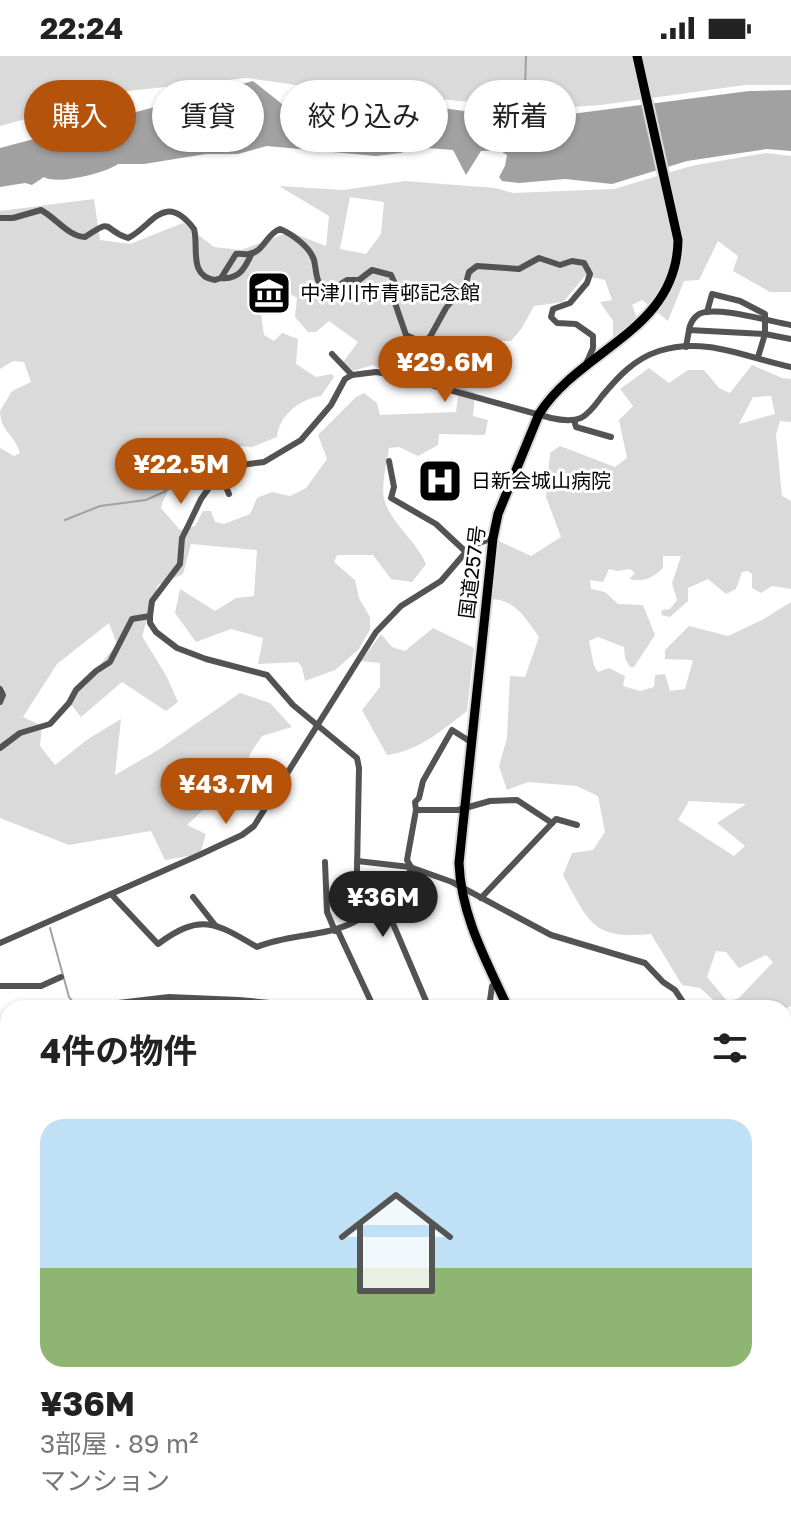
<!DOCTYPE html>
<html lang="ja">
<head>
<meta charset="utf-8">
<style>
	:root { --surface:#fff; --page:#f2f2f2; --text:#222; --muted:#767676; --line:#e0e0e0; --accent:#b45309 }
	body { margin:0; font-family:"Golos Text","Noto Sans JP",sans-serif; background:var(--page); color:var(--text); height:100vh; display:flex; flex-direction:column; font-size:30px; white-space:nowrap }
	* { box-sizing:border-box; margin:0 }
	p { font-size:26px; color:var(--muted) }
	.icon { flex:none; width:44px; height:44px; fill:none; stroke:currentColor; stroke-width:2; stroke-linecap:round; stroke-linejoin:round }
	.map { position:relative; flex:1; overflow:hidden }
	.sheet { position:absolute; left:0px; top:944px; width:792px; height:536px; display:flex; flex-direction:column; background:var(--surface); border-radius:24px 24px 0 0; box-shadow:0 2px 6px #0004 }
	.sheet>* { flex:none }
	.banner { position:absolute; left:24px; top:24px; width:744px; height:72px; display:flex; gap:16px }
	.price { position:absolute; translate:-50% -68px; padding:0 18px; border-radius:28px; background:var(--accent); color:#fff; font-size:26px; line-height:52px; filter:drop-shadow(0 2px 4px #0008) }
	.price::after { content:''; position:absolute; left:50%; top:48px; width:24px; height:18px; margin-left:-12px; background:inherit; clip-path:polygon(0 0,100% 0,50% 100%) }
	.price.active { background:#222; color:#fff }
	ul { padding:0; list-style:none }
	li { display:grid; align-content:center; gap:16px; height:424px; padding:0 40px }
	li+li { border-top:2px solid var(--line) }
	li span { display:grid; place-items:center; height:248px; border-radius:24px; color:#555 }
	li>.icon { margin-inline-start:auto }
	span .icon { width:144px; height:144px; fill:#fffc; stroke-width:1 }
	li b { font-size:34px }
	h2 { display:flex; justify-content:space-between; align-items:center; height:96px; padding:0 40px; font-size:34px }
	.tag { padding:0 28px; border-radius:36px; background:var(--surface); box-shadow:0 2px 6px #0004; font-size:28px; line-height:72px }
	.tag.active { background:var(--accent); color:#fff }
	.status { display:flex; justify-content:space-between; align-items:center; height:56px; padding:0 40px; background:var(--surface); direction:ltr }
	.status svg { height:22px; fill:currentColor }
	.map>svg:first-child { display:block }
</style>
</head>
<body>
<div class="status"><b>22:24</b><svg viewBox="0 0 49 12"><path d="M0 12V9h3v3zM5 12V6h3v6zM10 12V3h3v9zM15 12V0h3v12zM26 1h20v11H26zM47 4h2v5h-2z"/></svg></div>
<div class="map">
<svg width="791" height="1480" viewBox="0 0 791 1480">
	<rect width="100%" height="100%" fill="#fff"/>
	<g fill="#dadada" fill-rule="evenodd">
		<path d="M0,0h791v29h-46l-144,20 -58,4 -240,-23 -56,-8 -119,13 -128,35z"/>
		<path d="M766,97l25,3v136h-21l-37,-21 5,-15 -20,-15 -19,39 -15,1 -16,40 -26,-21 -10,5 5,14 -24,18v-16l-13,-19 12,-2 -7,-20 -20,-4 -22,26 -29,4 -12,22 -11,13h-14l-3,20 -14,-5 -11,4 -7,21 1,7 12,5 -2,23 15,4 -3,15 -46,-1 -1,11 -20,11 -19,-9 -10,1c-2,14 -8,37 -5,51 7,25 32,41 42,65l-14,18 -21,-3 -18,-24h-36l-3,7 21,18 4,18 11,19v13l-12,20 -23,20 -30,11 -3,-14 -4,-5 -40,2 5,-26 -32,-9 -35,13 -21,-29 5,-24 35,22 21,-13 18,-2 3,-46 -66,-6 -8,30 -25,11 -16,51 25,41 11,25 -12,9 -44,-29 -41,35 -12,-15 48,-58 -8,-21 -52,41 -34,53 19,9 -2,20 15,19 33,-26 33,-20 -6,56 43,-25 82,-57 30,10 22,24 -30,9 -12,18 -6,29 -22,-6 -17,10 -2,23 -16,15 19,9 -6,20 -35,6 -14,-29 -82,14 -69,-27v-370l14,8 6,-3c-5,-19 -19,-20 -20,-42l12,-20 19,-9 -7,-20 -11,-1 -13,8v-158l94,-12 6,41 30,4 53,-21 31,24 27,3 49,-18 36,14 3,-30 -50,-30 64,4 62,-9 90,7 18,5 101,-4 77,-23zM350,141l34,5 -3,32 -15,20 -26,-5zM257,225l18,3 22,14 -2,19 13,15h8l13,-11 29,21 -15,20 10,9 20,-6 7,4 2,8 26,10 20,-6 20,6 10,10 -2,15 -76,3 -3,-12 -13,-10 -8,4 -38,38 9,24 -21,29 -16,8 -18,-4 -15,6 -7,16 -26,10 -9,-2 -4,-11h-8l-8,15 -15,4 -19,-22c4,-18 19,-34 36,-41l14,11 8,-9 14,-8 1,-15 18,1 25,-10c2,-22 23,-38 44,-41l13,-19 -2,-3 -16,3 -20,-13 2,-25 -16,-6 -8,8 -10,-6 -4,-27 -7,-18z"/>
		<path d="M752,309l30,13 9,1v43l-11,-1 -4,13 6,62 9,5v88l-19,-3 -11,7 -9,-5v-14l-4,-3 -6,1 -6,17 -10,5 -18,-15 -20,9v13l-18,16 -9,-2 1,-5 8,-1 7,-9 -5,-17 9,-27h-18v12c-12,11 -19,14 -34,11l6,-6 -5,-4 -12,2 -9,-2 -6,13 -13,-2 1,9 14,3 13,12 25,1 12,30 -21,32h-4l-5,-9 -1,-11 -26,-10 -9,4 5,25 4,6 11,-4 16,8 -2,10 17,5 14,-4 1,-12 10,-1 5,17 15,-2 8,-29 -28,-1v-9l24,-24 39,10 34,-16 29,-18v404l-7,3 -62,-1 -22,-20 -18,-3 -31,-51c-59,6 -62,-12 -88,-59l9,-22 21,-3 12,-18 -7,-36 -21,-10 -49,-4 -21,8 -8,-24 8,-28 3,-62 15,1 14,-40c-14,-19 -23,-38 -50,-38l3,-31 7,-27 32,15 30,-19 -15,-40 4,-44 10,-7 55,21 12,-9 -8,-38 14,-14 -13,-17 29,-21 20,15 19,-13h16l15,18 11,5zM771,340l4,18 -36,10 14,-27zM689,745l57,3 -29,19 28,23 -11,10 -56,-36zM716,895l10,1 13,16 27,-13 7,7 -34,36 -11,4 -21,-25z"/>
		<path d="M433,572l41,20 -7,63c-25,19 -48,40 -80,44l-25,-45 18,-23v-24l-19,-2 20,-27 11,13 13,4z"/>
		<path d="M8,1227v245h147v6l-24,2 -5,-7 -11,5 -32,-5 -10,7h-73v-251z"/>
	</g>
	<path fill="#a1a1a1" d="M253,25l29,23 91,-6 91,13 84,6 201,-26 42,-1v61l-24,-2 -80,12 -75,23 -47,-5 -46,4 -17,-2 -3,-4 6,-11 2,-11 -8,-5 -18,1 -15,24 -13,-25 -38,-3 -14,6 -25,3 -109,-10 -29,8h-32l-62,10h-26c-14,10 -63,21 -74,13l-12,8 -7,-2 -25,4v-39z"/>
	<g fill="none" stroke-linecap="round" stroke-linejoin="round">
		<g stroke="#a1a1a1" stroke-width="2">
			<path d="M526,0l-1,32 7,30"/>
			<path d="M65,464l35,-14 46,-6 20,-9"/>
			<path d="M50,872l19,69 7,9"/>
			<path d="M354,1480l1,-8"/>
		</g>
		<g stroke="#a1a1a1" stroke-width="8">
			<path d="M784,981l7,-2"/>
			<path d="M259,1480l5,-8"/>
		</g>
		<g stroke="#dbdbdb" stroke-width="13">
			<g id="highway">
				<path d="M508,952c-22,-48 -47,-92 -49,-145l34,-325 5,-24 41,-100c42,-66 138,-83 139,-174l-41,-184"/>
				<path d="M784,1254l7,9"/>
			</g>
		</g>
		<g stroke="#535353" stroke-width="6">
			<path d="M0,162h13l28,-8c15,8 28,27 44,27 30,-20 16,-8 43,1 24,-11 36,-48 66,-9 5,18 -6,47 21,51l6,-2 15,-24c4,-1 9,1 13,0 15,-2 17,-20 31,-25 12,5 30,18 34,31 3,13 1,22 12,31l6,-1 15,-10h12l13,-10 19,5 4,9v19l11,32 15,7 9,-5 16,-29 20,-25 3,-11 8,-6 42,3 20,-11 21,7 12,-4 12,2 6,11 -3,9 -17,20 -17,6 -2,8 6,6 19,1 17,12v12l-7,16"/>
			<path d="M221,222c18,2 24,-10 31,-25"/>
			<path d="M707,256l5,-18 28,7 25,13v20l-7,23"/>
			<path d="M689,274c1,-7 4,-12 10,-16 16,-9 73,8 92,11"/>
			<path d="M686,291l3,-17 76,4 26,5"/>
			<path d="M332,298l20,21"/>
			<path d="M574,364l2,7 35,10"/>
			<path d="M389,405l5,26 -3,11 45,26 30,28"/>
			<path d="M220,417l9,21"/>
			<path d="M0,633l3,6 -3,7"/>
			<path d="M0,692l20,-15 30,-9 19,-21 7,-13 20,-19 14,-9 22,-43 18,-3"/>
			<path d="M416,754l-1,-8 4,-4 4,-17 29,-51 19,12"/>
			<path d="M357,805l53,6 42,15 99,53 94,28 18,19 12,8 12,18"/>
			<path d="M325,806l2,50 8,19"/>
			<path d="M111,838l47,50c42,-31 57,-22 99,3 33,-14 67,-9 99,-26l3,-153 -2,-10 -64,-53 -26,-30 -61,-16 -29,-11 -21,-16 -6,-9v-7l2,-15 28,-37 2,-26 7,-14 12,-25 18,-25 15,-8 30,-4 37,-22 30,-35 14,-26 7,-4 24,-3 19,3 156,43c9,2 20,4 30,0 9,-5 15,-14 21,-22 16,-19 32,-37 57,-45 46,-15 88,7 132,16"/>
			<path d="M193,841l22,28"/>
			<path d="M481,842l75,-79 21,6"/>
			<path d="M338,875l36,77"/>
			<path d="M0,887l197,-87 45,-21 12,-9 122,-194 25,-26 40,-25 30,-35 22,-8"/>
			<path d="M0,930h41l20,-9"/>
			<path d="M76,952l93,-11 70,3 85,8"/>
			<path d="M429,952l-38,-89 7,-7 13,-45 -4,-7 9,-50h42l32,-9 27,-1 35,23"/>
			<path d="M489,952l3,-22 5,-3"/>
			<path d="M1,976l7,26"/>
			<path d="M784,985l7,-1"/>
			<path d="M0,1027l8,-2"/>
			<path d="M784,1049l7,4"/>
			<path d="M0,1053l8,-2"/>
			<path d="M0,1070l8,2"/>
			<path d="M0,1105l8,-23"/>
			<path d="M784,1124l7,1"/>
			<path d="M0,1128l8,8"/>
			<path d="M784,1150l7,-6"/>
			<path d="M0,1289l8,-1"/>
			<path d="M784,1314l7,5"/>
			<path d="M0,1349l8,2"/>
			<path d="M784,1364l7,-24"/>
			<path d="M784,1410l7,5"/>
			<path d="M230,1472l30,8"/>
			<path d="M460,1472l7,8"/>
			<path d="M521,1472l5,8"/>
			<path d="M775,1472l12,8"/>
			<path d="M0,1473l8,-6"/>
			<path d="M197,1480l8,-8"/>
			<path d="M225,1480l2,-8"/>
			<path d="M264,1480l4,-8"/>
			<path d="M612,1480l7,-8"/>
			<path d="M710,1480l5,-8"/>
		</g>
		<use href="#highway" stroke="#000" stroke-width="9"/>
	</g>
	<defs>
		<g id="museum-square" transform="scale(2.3)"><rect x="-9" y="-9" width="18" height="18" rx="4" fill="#000" stroke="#fff"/><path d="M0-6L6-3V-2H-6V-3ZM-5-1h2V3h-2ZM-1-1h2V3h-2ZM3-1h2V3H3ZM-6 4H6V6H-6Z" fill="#fff"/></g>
		<g id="hospital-square" transform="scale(2.3)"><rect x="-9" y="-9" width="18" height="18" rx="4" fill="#000" stroke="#fff"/><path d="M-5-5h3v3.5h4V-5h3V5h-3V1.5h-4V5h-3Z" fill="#fff"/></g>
	</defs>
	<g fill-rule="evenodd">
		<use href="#museum-square" x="269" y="237"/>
		<use href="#hospital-square" x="440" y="425"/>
	</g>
	<g text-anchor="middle" stroke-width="6" stroke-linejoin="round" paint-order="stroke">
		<g font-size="20" fill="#000" stroke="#fff" text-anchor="start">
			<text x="300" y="244">中津川市青邨記念館</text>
			<text x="471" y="432">日新会城山病院</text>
		</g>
		<g font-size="20" fill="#000" stroke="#fff">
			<text transform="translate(472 516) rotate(-83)" y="7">国道257号</text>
		</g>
	</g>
</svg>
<b class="price" style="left:445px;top:348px">¥29.6M</b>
<b class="price" style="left:181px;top:450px">¥22.5M</b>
<b class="price" style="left:226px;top:770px">¥43.7M</b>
<b class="price active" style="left:383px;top:883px">¥36M</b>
<div class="banner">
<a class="tag active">購入</a>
<a class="tag">賃貸</a>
<a class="tag">絞り込み</a>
<a class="tag">新着</a>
</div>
<section class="sheet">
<h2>4件の物件<svg class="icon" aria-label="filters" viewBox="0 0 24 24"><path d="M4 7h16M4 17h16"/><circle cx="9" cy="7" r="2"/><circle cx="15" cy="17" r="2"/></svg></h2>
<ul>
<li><span style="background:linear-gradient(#bfe0f5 60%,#8fb573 0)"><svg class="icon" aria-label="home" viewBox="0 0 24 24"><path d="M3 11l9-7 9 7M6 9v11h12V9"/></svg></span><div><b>¥36M</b><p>3部屋 · 89 m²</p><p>マンション</p></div></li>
</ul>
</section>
</div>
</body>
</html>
